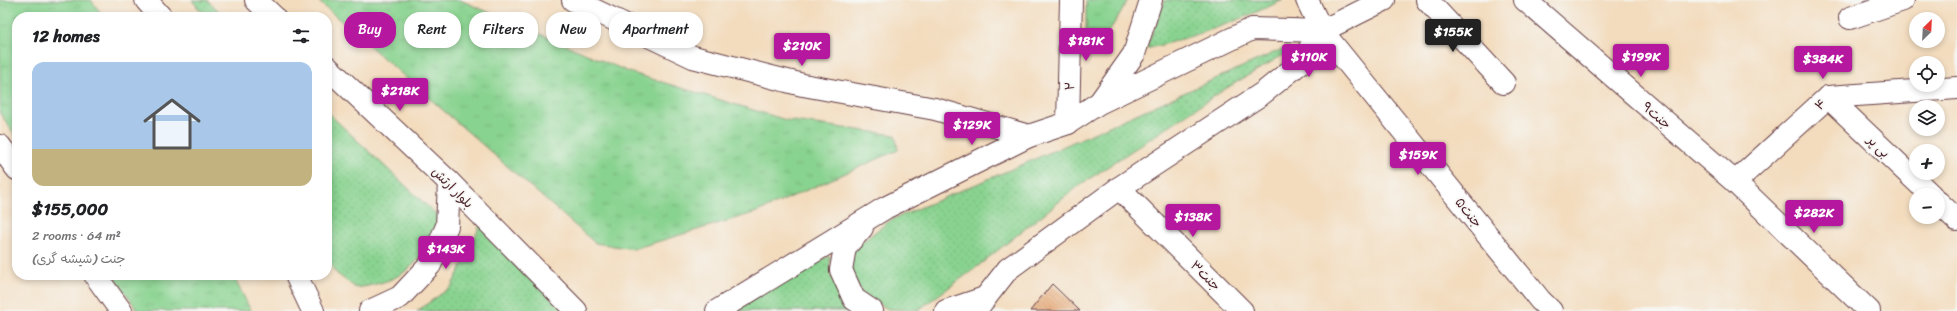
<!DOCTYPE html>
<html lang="en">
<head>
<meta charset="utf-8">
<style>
	:root { --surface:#fff; --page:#f2f2f2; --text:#202124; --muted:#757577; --accent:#b5179e }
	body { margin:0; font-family:Sriracha,"Playpen Sans Arabic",sans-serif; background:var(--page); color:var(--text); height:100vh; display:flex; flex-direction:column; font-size:15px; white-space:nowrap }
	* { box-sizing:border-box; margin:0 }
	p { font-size:13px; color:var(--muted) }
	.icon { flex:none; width:22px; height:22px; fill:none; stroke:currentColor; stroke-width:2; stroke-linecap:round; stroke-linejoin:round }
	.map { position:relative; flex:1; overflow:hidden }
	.panel { position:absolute; left:12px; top:12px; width:320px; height:268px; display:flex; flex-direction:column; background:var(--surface); border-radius:16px; box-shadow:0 2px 6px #0003 }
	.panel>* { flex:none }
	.guide { position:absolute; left:344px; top:12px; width:380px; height:36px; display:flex; gap:8px }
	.needle { width:26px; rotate:24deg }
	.buttons { position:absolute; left:1909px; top:12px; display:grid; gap:8px }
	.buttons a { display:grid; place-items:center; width:36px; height:36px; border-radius:50%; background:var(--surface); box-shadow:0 2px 6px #0003; font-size:20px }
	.price { position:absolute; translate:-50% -34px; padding:0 9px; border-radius:4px; background:var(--accent); color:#fff; font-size:13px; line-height:26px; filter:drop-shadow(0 1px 2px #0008) }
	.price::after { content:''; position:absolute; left:50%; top:24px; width:12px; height:9px; margin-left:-6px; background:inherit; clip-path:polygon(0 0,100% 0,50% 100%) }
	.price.current { background:#222; color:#fff }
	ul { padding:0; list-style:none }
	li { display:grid; align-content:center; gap:8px; height:212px; padding:0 20px }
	li span { display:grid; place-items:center; height:124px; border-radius:12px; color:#555 }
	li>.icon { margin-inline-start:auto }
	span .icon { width:72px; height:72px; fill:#fffc; stroke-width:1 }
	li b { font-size:17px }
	h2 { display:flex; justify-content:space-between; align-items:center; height:48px; padding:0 20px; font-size:17px }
	.chip { padding:0 14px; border-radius:16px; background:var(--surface); box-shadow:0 2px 6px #0003; font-size:14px; line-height:36px }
	.chip.current { background:var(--accent); color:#fff }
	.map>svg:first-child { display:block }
</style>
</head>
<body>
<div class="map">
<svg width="1957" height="311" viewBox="0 0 1957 311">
	<defs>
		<pattern id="grass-dots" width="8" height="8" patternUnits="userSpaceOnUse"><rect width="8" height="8" fill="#89d390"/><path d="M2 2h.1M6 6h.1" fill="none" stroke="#78b57c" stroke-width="1.8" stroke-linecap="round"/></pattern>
		<pattern id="park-tufts" width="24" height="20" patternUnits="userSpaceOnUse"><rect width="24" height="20" fill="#89d390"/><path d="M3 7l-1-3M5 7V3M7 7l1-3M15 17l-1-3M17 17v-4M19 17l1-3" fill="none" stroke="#78b57c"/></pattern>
		<pattern id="building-back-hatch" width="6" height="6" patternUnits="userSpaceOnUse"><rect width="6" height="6" fill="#e8a974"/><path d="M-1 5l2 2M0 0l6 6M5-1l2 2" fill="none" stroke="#be895f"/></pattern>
	</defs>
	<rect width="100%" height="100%" fill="#f6f6f2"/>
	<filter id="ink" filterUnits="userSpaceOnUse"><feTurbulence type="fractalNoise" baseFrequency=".025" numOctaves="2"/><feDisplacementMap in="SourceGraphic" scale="8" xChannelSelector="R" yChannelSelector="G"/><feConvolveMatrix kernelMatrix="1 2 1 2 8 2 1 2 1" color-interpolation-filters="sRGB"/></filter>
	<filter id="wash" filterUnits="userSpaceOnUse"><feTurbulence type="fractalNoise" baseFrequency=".012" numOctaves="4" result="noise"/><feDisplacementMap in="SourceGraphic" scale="16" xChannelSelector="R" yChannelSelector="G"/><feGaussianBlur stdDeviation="0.9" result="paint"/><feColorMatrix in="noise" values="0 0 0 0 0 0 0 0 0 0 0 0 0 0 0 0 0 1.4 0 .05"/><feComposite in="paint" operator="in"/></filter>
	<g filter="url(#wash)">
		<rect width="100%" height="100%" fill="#f3dcbe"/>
		<g fill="url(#grass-dots)" stroke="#6a795e">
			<path d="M192,0h15l18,17h-20z"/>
			<path d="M1165,0h118c-44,21 -89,37 -137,49z"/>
			<path d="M1287,47l3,4 -65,38 -145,96 -107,85 -55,40 -30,-1 -27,-16 -10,-22 3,-23 37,-28 135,-57z"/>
			<path d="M327,112l111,104c-13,48 -33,65 -82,72l-20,-15 -9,-14z"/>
			<path d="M480,225l85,86h-148l34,-24 18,-35z"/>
			<path d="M830,256v17l15,31 8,7h-131l5,-12z"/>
		</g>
		<g fill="url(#park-tufts)" stroke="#6a795e">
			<path d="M0,0h91l13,17h-87v121l-17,-25z"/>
			<path d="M317,0h143l169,72 157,48 109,15 3,15 -141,62 -124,37 -38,-6z"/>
			<path d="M1086,0h42l-19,32 -23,-1z"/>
			<path d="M113,275h120l18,36h-113z"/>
		</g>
		<g id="blocks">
			<path fill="url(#building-back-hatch)" d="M1052,284l28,27h-50z"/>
		</g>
	</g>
	<g filter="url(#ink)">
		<use href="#blocks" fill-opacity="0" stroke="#633b41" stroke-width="1"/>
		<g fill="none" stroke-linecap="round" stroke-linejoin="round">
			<g stroke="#633b41" stroke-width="24">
				<g id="minor">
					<path d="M573,0l120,57 110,28 132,24 94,27"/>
					<path d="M1307,0l15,31 218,269 11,11"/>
					<path d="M1427,0l77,83"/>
					<path d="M1525,0l210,182 134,129"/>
					<path d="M1850,18l53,-18"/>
					<path d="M1828,97l103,98"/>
					<path d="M1100,102l34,-48 17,-54"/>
					<path d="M1068,123l3,-123"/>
					<path d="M0,146l17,23"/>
					<path d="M1735,182l93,-85 129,-9"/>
					<path d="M1119,188l123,123"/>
					<path d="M1938,202l19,18"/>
					<path d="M862,228l-17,19 -4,23 13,29 18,12"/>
					<path d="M95,275l26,36"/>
					<path d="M717,311l168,-103 144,-72 39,-13 31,-20 153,-74 70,2 62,-31"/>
					<path d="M946,311l39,-13"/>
					<path d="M975,311l33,-42 111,-81 144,-95 36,-29 23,-33"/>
				</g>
			</g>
			<g stroke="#633b41" stroke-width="24">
				<g id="major">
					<path d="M146,0l15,17"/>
					<path d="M256,0l18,17"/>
					<path d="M327,67l122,115 127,129"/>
					<path d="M296,275l17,36"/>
					<path d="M370,311l30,-14 30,-32 17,-39 2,-44"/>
				</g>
			</g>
			<use href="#minor" stroke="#fff" stroke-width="22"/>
			<use href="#major" stroke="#fff" stroke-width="22"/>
		</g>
	</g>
	<g text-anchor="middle" stroke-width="3.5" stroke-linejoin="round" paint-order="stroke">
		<g font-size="13" fill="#4a1f2b" stroke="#f6f6f2">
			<text transform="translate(1069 86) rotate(-89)" y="5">۲</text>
			<text transform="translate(1820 104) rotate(-41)" y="5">۴</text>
			<text transform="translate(1657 115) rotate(41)" y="5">جنت۹</text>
			<text transform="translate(1879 146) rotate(44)" y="5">بی پر</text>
			<text transform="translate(453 187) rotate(45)" y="5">بلوار ارتش</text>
			<text transform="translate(1469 212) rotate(51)" y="5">جنت۵</text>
			<text transform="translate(1206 275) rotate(45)" y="5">جنت۳</text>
		</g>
	</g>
</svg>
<div class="buttons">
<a><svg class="needle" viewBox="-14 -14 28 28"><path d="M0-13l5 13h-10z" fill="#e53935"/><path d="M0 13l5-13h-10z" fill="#757577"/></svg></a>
<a><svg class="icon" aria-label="locate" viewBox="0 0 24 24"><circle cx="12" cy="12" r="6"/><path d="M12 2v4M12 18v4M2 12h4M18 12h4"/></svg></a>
<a><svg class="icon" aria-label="layers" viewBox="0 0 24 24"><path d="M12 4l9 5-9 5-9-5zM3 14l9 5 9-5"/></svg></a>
<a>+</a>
<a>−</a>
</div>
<b class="price current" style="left:1453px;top:53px">$155K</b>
<b class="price" style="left:1086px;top:62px">$181K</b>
<b class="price" style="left:802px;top:67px">$210K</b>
<b class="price" style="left:1309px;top:78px">$110K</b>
<b class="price" style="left:1641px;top:78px">$199K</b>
<b class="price" style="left:1823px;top:80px">$384K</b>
<b class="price" style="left:400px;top:112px">$218K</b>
<b class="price" style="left:972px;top:146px">$129K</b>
<b class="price" style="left:1418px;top:176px">$159K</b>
<b class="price" style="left:1814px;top:234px">$282K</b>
<b class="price" style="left:1193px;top:238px">$138K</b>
<b class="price" style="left:446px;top:270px">$143K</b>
<div class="guide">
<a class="chip current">Buy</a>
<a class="chip">Rent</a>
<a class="chip">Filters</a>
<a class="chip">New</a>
<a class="chip">Apartment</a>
</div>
<section class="panel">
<h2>12 homes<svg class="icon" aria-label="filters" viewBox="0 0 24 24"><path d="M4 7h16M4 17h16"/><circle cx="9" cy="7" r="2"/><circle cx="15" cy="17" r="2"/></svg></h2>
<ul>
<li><span style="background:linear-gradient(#a9c7e8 70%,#c2b280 0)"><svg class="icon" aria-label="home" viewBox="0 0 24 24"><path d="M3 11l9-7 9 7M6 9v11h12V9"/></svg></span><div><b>$155,000</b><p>2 rooms · 64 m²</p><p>جنت (شیشه گری)</p></div></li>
</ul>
</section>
</div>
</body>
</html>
